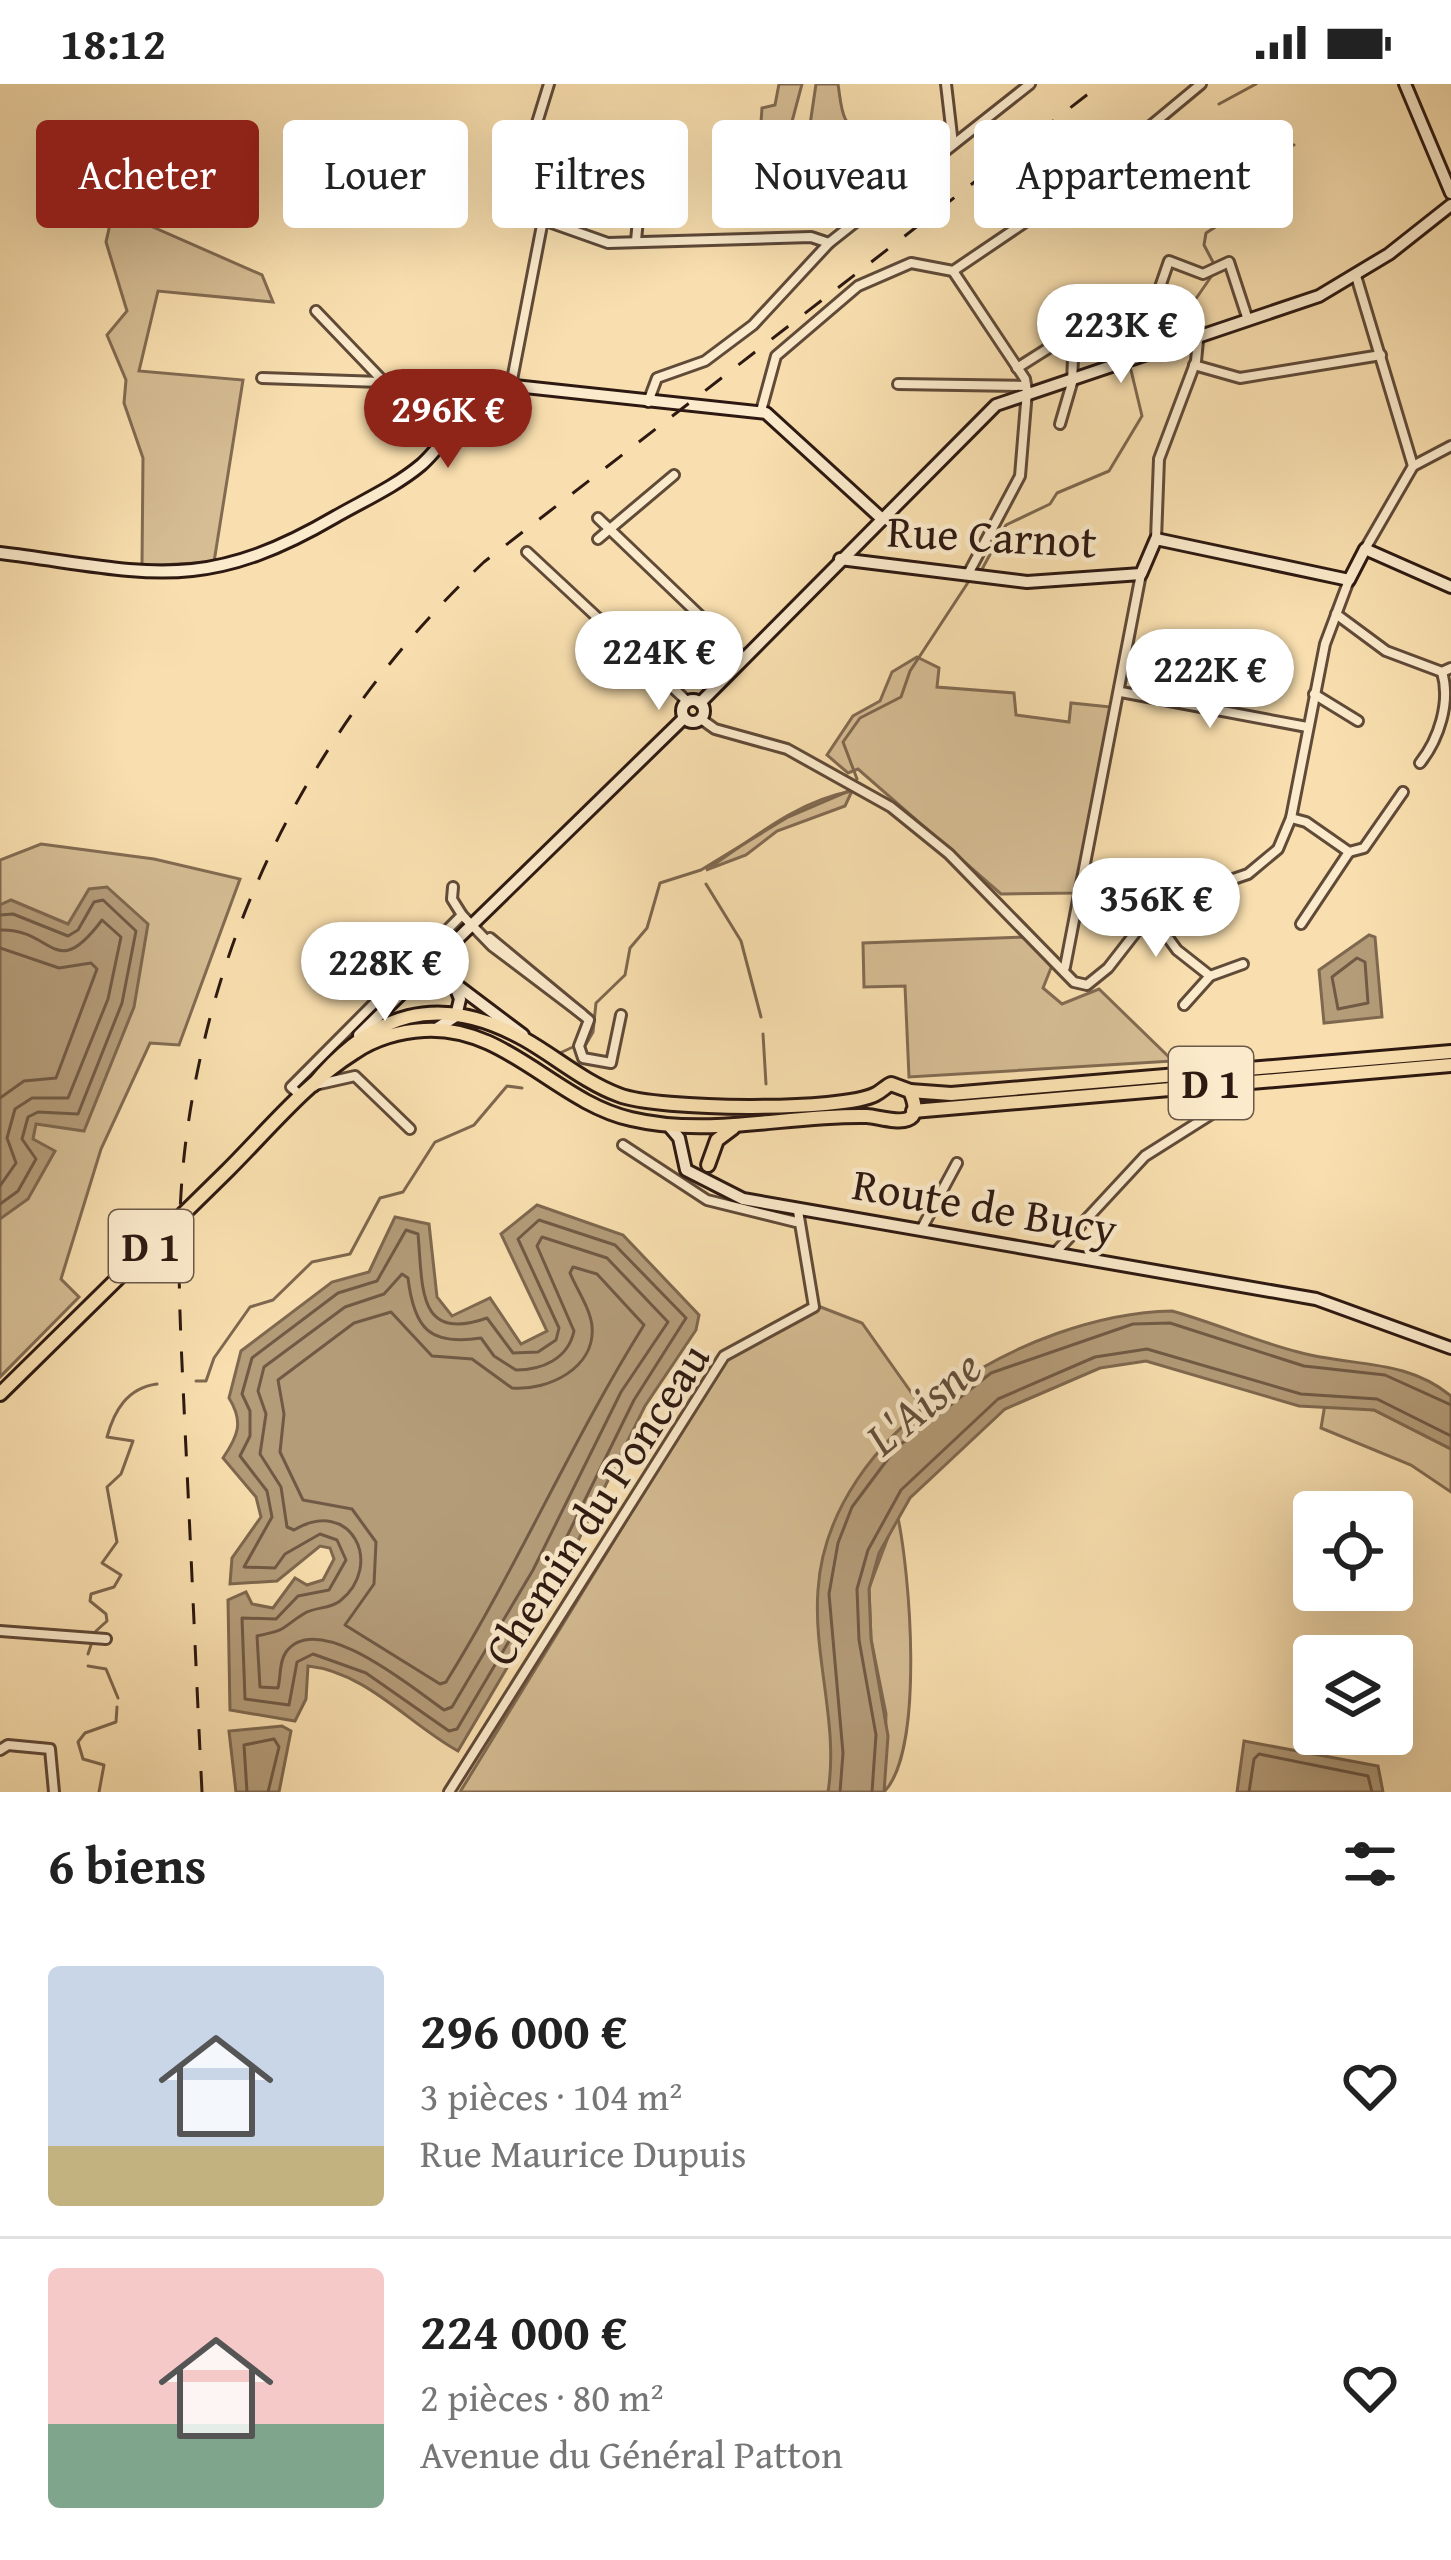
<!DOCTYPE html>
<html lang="fr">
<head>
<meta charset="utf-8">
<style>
	:root { --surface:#fff; --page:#f2f2f2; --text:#222; --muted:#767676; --line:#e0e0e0; --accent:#8f2418 }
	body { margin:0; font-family:"Gentium Book Plus",serif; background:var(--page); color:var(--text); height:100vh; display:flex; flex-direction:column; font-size:45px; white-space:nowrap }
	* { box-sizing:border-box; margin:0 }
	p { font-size:39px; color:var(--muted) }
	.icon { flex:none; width:66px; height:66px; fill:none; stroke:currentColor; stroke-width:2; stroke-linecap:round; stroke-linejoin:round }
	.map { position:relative; height:1708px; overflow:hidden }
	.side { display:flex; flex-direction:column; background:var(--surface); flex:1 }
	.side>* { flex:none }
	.hud { position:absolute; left:36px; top:36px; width:1380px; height:108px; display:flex; gap:24px }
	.buttons { position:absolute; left:1293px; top:1407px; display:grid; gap:24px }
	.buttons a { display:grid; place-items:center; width:120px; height:120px; border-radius:12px; background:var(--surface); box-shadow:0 12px 48px #0002; font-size:60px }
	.price { position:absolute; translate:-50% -102px; padding:0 27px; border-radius:42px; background:#fff; color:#222; font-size:39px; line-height:78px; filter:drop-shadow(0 3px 6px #0008) }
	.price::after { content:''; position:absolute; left:50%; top:72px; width:36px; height:27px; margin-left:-18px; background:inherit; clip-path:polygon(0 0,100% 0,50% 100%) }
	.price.current { background:var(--accent); color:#fff }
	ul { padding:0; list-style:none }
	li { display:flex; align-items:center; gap:36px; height:300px; padding:0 48px }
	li+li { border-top:3px solid var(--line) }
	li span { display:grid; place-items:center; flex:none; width:336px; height:240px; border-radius:12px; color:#555 }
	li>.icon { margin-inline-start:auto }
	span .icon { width:144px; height:144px; fill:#fffc; stroke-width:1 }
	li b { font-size:51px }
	h2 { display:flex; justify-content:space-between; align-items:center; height:144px; padding:0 48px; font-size:51px }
	.chip { padding:0 42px; border-radius:12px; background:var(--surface); box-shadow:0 12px 48px #0002; font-size:42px; line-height:108px }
	.chip.current { background:var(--accent); color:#fff }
	.status { display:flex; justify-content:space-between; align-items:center; height:84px; padding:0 60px; background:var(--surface); direction:ltr }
	.status svg { height:33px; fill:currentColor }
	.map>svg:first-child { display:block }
</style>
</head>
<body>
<div class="status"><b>18:12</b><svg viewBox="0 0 49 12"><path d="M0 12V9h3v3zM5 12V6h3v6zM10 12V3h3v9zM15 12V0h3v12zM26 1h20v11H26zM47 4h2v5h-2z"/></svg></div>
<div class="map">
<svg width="1451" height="1708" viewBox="0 0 1451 1708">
	<rect width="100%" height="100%" fill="#f9dfaf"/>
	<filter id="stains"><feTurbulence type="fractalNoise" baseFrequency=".00167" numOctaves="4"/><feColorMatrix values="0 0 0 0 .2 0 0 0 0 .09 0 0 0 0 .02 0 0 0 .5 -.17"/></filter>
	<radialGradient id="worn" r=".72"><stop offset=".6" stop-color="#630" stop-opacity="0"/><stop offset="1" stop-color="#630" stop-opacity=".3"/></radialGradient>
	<g fill="#d6bd94" stroke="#826b52" stroke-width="3">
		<path d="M779,0h23l-21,79h-17l-5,-13 3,-42 13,-3z"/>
		<path d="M816,0h22c4,25 2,42 28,51 8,20 8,48 -10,63l-8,-2 -10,-23 -9,-4 -28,17z"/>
		<path d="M128,61l25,1v81l109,48 11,27 -115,-11 -19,80 104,9 -29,182 -72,4 1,-108 -19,-55 2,-23 -19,-45 20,-24 -21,-69z"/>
		<path d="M917,573l22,11 -2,19 77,6 2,22 53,7 2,-19 40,4 -36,186 -74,1 -143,-125 -10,4 -21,-18 26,-39 27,-15 12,-29z"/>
		<path d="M852,707l-7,15 -68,25 -31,24 -40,15c44,-29 90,-69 146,-79z"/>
		<path d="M41,760l113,15 86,20 -61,166 -29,-2 -49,106 -40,130 18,18 -79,80v-517z"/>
		<path d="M1026,853l27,26 -10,25 19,16 37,-15 74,72 -264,16 -4,-91 -41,1 -1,-44z"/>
		<path d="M818,1222l44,17 68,96 -82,124 7,249h-395l268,-437z"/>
		<path d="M1325,1320l49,6 77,39v43l-40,-27 -90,-37z"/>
		<path d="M897,1429c13,58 28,237 -13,279l2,-78 -15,-75 -2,-51z"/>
	</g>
	<g fill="#b49c79" stroke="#7e684f" stroke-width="3">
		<path d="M107,803l41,37 -14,83 -50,124 -48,-7 -3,15 22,12 -27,48 -28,20v-314l11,-5 57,24 21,-35z"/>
		<path d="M1369,851l6,2 7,80 -58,6 -5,-53z"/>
		<path d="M537,1121l86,30 76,80 -3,15 -51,76 -88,177 -99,168c-49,-27 -92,-79 -150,-85l-2,33 -11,22 -65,-11 -2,-110 18,-8 6,12 21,4 22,-30 12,7 16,-5 11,-21 -4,-11 -10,-2 -43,35 -47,3 2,-26 29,-41 -5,-20 -33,-39c15,-22 21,-36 6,-60l12,-47 91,-69 37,-10 26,-55 34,7 8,73 15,19 38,-18 31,46 26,-13 -46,-97z"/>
		<path d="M1172,1227c43,12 83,30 126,41 54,15 107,6 153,44v53l-77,-39 -75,-4 -153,-45 -46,7 -95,41 -95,89 -31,55 -10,36 2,50 17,97 -4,56h-56c11,-67 -15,-135 -10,-202 10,-159 209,-276 354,-279z"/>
		<path d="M282,1642l9,5 -12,61h-43l-7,-61z"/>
		<path d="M1244,1657l134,25 5,26h-146z"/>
	</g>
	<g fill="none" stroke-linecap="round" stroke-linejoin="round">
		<g stroke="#705a45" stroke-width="3">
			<path d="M0,831l13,-1 55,22 10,-6 16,-28 9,-2 33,31 -14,72 -44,111 -40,-2 -10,5 -6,22 14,20 -18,32 -18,13"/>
			<path d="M0,846c54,-2 54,54 102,-10l19,17 -13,62 -40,99h-36l-17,11 -8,29 9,25 -16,23"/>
			<path d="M0,864l59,20 32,-5 6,6 -41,109 -32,3 -24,17"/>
			<path d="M1357,874l8,4 3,41 -30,6 -6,-32z"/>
			<path d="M539,1136l76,25 71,73 -52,82 -87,177 -90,152 -8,2 -83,-58 -53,-19 -16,8 -8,43 -44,-6 -3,-81 34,1 22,-23 31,-6 17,-30 -9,-20 -17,-6 -35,20 -10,14 -31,-1 28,-50 -5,-26 -27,-35 10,-20v-25l-8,-17 10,-36 86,-65 39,-12 29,-51 12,4c5,54 -1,109 69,84l26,35 25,-1 18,-12 3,-12 -41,-89z"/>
			<path d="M542,1153l65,21 61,64 -47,70 -88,178 -81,137 -8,3c-29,-20 -126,-102 -158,-58 -7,10 -5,24 -8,36l-18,-1 -3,-51c33,-7 22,-7 48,-23 10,-6 25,-4 35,-12 45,-36 11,-105 -46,-71l-7,-3 -6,-40 -21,-33 6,-40 -8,-23 6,-24 81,-60 39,-13 18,-20 6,4c6,51 22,68 73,60l13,18 22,14c26,0 52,-11 58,-39l-37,-85z"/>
			<path d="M573,1183l24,7 47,51c-72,115 -126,241 -198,357l-6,2 -95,-59 29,-41 2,-42 -24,-33 -49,-9 -23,-48 4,-38 -6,-34 76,-57 37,-11 41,44 40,3 40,29c36,3 84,-20 80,-62 -2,-18 -15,-36 -22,-53z"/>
			<path d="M247,1708l-3,-47 30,-6 5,8 -11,45"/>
			<path d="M840,1708l3,-39 -14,-159 9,-51 14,-36 44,-59 95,-75 142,-49 37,-1 134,43 81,9 66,30"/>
			<path d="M872,1708l4,-57 -17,-95 -2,-51 11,-39 33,-60 97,-91 97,-42 52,-8 154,45 76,5 74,37"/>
			<path d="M1249,1708l5,-33 5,-5 109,22 4,16"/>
		</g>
		<g stroke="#7e684f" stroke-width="3">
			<path d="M1219,20l37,-20"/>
			<path d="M1254,72l17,-15 23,4"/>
			<path d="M1214,180l-10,-19 2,-12 22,-14 -8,-26 25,-31"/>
			<path d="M1186,229l27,-39"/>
			<path d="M1125,233l1,38"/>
			<path d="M981,487l25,-46 44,-21 7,-11 52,-22 33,-55 -12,-50"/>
			<path d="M857,695l-14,-37 17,-24 41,-21 9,-26 59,-90"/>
			<path d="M706,800l35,57 20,76"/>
			<path d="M763,950l3,50"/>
			<path d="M585,962l8,-14 3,-29 29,-28 5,-27 17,-20 13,-45 41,-13 87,-53 63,-27"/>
			<path d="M560,969l15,-7"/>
			<path d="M196,1297h10l8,-23 36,-51 23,-7 39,-38 38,-8 30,-56 23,-6 32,-50 39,-17 33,-39 15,2"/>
			<path d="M96,1547l11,-10 -1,-7 -16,-13 1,-7 23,-7 7,-12 -19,-12 15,-21 -10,-55 14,-13 12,-33 -26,-4c7,-26 20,-49 50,-53"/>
			<path d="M88,1570l4,-12"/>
			<path d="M88,1582l18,3 12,29"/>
			<path d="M99,1708l5,-27 -21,-6 -5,-17 7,-9 31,-11 1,-15"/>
		</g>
		<g stroke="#604a38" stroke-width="14">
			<g id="street">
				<path d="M946,0l7,60"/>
				<path d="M543,136l65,23 203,-6 18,6"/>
				<path d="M636,157l6,-67"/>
				<path d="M953,187l72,108 2,12 -7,85 -52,98"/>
				<path d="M1356,192l57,190 -48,83"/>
				<path d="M316,227l68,71"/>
				<path d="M1151,229l18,-52 34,13 26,-12 19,58"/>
				<path d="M1194,281l46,13 141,-23"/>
				<path d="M1017,284l57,-36 9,-22 50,-1 66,21 -3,31 -37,98 -3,80"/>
				<path d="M262,294l119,4 82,34"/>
				<path d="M898,300l128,2"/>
				<path d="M511,301l32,-165 2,-18 -13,-63 17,-55"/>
				<path d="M648,318l9,-24 48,-17 48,-36 76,-82 201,-159"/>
				<path d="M761,327l15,-55 82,-70 53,-23 42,8 124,-84 124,-103"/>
				<path d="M1060,340l12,-41 2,-50"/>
				<path d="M1413,382l38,-20"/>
				<path d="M598,434l145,139"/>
				<path d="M598,455l76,-64"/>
				<path d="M527,468l161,150"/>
				<path d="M1336,530l50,37 56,21"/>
				<path d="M1121,608l186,35"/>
				<path d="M1314,610l44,27"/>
				<path d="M701,635l14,10 72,20 104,58 58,47 125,128 13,3 21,-17 49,-63 91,-31 30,-25 13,-31 34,-174 24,-64"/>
				<path d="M1420,679c19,-24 31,-61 22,-91l9,-4"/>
				<path d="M1291,734l15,4 43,30"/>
				<path d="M1349,768l15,-4 39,-56"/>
				<path d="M453,803l-1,12 10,16"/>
				<path d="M1149,828l28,38 33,26"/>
				<path d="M1301,840l48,-72"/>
				<path d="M490,854l99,82 -10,26 4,12 28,5 10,-48"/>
				<path d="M1065,883l76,-393"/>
				<path d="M1184,921l26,-29 33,-12"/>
				<path d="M315,1001l40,-9 55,53"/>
				<path d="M301,1012l-10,-9 171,-172 30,31 90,68"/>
				<path d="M623,1061l84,55 89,22"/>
				<path d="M921,1146l36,-67"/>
				<path d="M1054,1170l91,-98 76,-48"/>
				<path d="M0,1547l106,8"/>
				<path d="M0,1666l8,-5 42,4 4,43"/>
				<path d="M449,1708l275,-436 90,-49 -16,-96"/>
			</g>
		</g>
		<g stroke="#2d1911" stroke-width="16">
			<g id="secondary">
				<path d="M1405,0l46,109"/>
				<path d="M0,469c144,18 200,43 335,-36 28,-16 61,-31 86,-52 29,-25 46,-70 85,-80l260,28 115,105"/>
				<path d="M840,475l187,23 114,-8 15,-35 193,41 16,-31 86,38"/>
				<circle cx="693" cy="627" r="11"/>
				<path d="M700,619l296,-298 323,-109 70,-42 62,-49"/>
				<path d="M452,863l-2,33 73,55"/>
				<path d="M436,945l20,-13 4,-17 -6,-15"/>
				<path d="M359,951l325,-317"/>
				<path d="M668,1041l11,13 7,32 57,29 573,100 135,49"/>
			</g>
		</g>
		<g stroke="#2d1911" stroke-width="18">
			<g id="primary">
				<path d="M910,1007l41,3 500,-42"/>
				<path d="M913,1027l538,-46"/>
				<path d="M708,1081l9,-25 16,-12"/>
				<path d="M0,1310c76,-74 152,-149 228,-224 40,-40 79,-88 127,-118 19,-13 45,-21 69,-22 82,-5 132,72 207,89 80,19 156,-5 236,-3 17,1 62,19 43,-25l-19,-7c-5,2 -9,7 -15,10 -33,18 -219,16 -257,1 -35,-13 -63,-38 -95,-56 -86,-48 -152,-26 -211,46"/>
			</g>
		</g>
		<use href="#street" stroke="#fbeacb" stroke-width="8"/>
		<use href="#secondary" stroke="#fbeacb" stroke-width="10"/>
		<use href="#primary" stroke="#f9dfaf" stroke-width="12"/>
		<path stroke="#2d1911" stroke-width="3" stroke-dasharray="21 21" stroke-linecap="butt" d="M202,1708c-6,-121 -11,-242 -17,-363 -4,-94 -11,-187 0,-281 27,-225 134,-431 299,-586l617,-478"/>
	</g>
	<g text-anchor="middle" stroke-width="9" stroke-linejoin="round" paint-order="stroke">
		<g fill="#fbeacb" stroke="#6b5849" stroke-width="3">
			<rect x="1169" y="963" width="84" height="72" rx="9"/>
			<rect x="109" y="1126" width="84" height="72" rx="9"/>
		</g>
		<g font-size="42" font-weight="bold" fill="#2d1911">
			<text x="1211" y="1014">D 1</text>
			<text x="151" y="1177">D 1</text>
		</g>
		<g font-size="45" fill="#2d1911" stroke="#fbeacb">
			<text transform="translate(992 452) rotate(3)" y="16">Rue Carnot</text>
			<text transform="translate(985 1122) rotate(10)" y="16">Route de Bucy</text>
			<text transform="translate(596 1420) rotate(-57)" y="16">Chemin du Ponceau</text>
		</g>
		<g font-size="48" font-style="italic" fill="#634d3b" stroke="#fbeacb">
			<text transform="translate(923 1318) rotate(-40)" y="17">L'Aisne</text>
		</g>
	</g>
	<rect width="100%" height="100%" filter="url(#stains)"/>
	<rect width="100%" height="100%" fill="url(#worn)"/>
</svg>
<div class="buttons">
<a><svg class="icon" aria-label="locate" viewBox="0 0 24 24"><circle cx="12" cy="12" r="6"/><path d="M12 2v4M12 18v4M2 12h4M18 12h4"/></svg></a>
<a><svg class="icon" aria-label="layers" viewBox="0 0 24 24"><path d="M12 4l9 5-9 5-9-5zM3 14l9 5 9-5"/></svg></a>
</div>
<b class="price" style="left:1121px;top:302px">223K €</b>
<b class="price current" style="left:448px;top:387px">296K €</b>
<b class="price" style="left:659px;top:629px">224K €</b>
<b class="price" style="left:1210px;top:647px">222K €</b>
<b class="price" style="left:1156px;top:876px">356K €</b>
<b class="price" style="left:385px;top:940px">228K €</b>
<div class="hud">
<a class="chip current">Acheter</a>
<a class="chip">Louer</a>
<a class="chip">Filtres</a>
<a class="chip">Nouveau</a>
<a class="chip">Appartement</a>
</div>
</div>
<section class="side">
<h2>6 biens<svg class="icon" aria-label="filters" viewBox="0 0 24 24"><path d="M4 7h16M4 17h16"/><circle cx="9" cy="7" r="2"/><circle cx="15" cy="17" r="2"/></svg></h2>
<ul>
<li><span style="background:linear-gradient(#c9d6e8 75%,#c2b280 0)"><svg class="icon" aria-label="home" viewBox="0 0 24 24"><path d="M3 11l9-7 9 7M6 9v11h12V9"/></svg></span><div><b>296 000 €</b><p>3 pièces · 104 m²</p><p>Rue Maurice Dupuis</p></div><svg class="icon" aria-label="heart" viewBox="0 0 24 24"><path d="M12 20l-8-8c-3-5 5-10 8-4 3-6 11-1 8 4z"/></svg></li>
<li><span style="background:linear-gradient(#f6c9c9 65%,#7fa58c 0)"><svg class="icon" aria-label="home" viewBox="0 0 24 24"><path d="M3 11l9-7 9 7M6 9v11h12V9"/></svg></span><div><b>224 000 €</b><p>2 pièces · 80 m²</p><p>Avenue du Général Patton</p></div><svg class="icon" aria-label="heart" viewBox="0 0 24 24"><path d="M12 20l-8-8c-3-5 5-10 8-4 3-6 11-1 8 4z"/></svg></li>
</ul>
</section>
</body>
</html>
